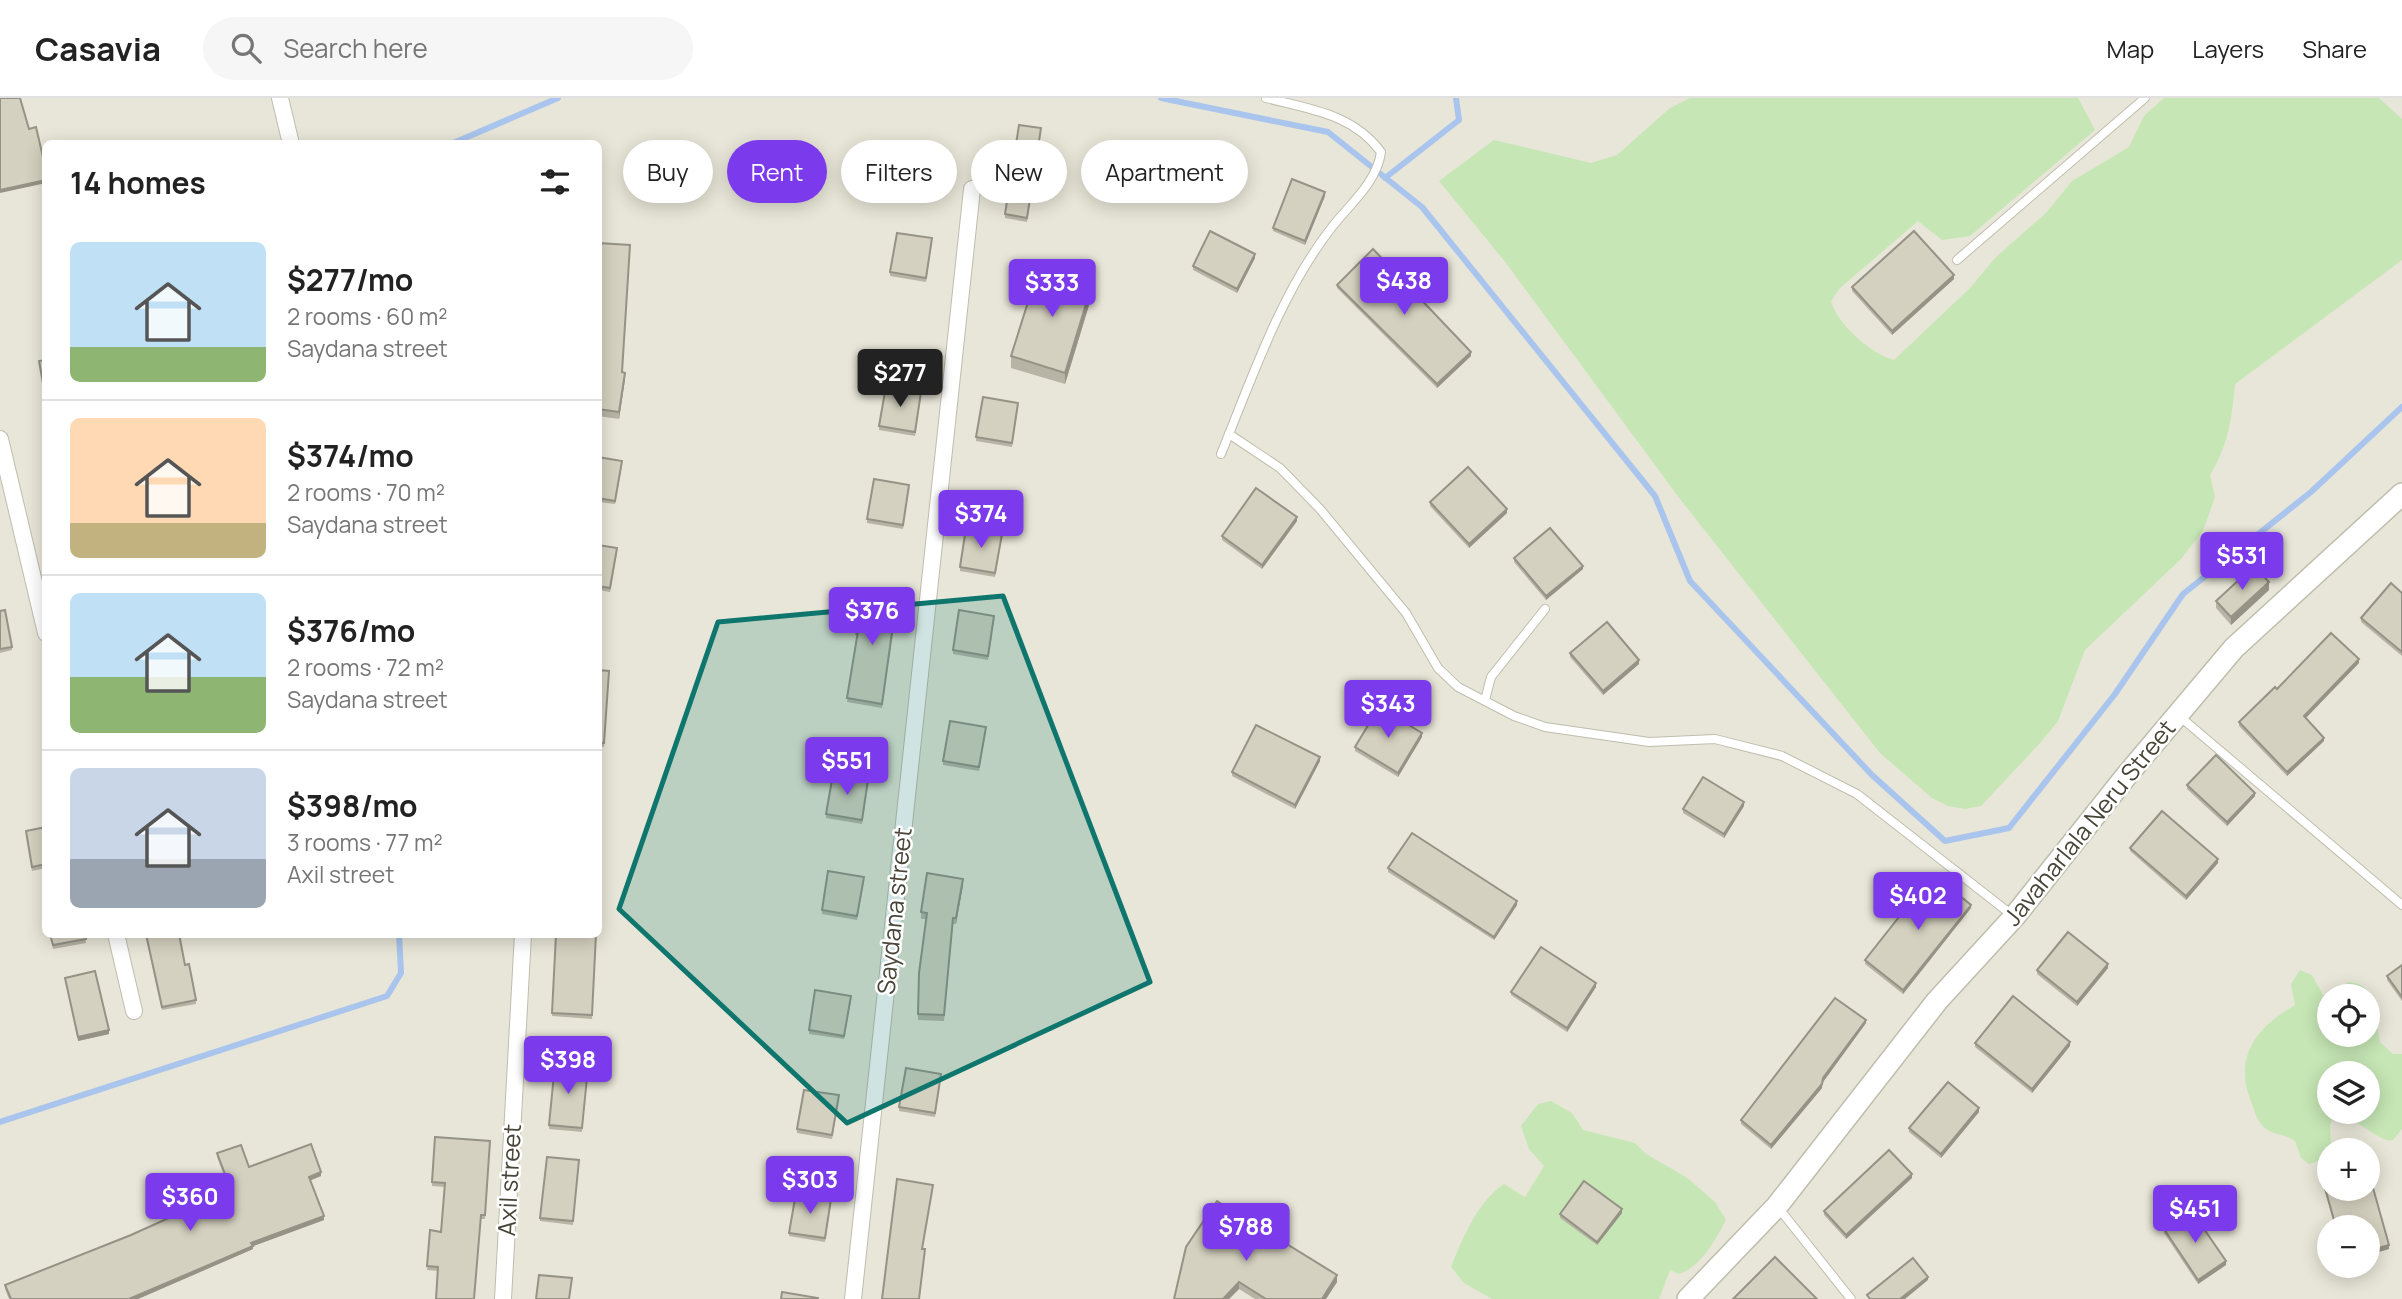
<!DOCTYPE html>
<html lang="en">
<head>
<meta charset="utf-8">
<style>
	:root { --surface:#fff; --page:#f6f6f6; --text:#222; --muted:#767676; --line:#e0e0e0; --accent:#7c3aed }
	body { margin:0; font-family:Manrope,sans-serif; background:var(--page); color:var(--text); height:100vh; display:flex; flex-direction:column; font-size:26px; white-space:nowrap }
	* { box-sizing:border-box; margin:0 }
	p { font-size:23px; color:var(--muted) }
	.icon { flex:none; width:38px; height:38px; fill:none; stroke:currentColor; stroke-width:2; stroke-linecap:round; stroke-linejoin:round }
	.map { position:relative; flex:1; overflow:hidden }
	.details { position:absolute; left:42px; top:42px; width:560px; height:798px; display:flex; flex-direction:column; background:var(--surface); border-radius:10px; box-shadow:0 4px 18px #0003 }
	.details>* { flex:none }
	.banner { position:absolute; left:623px; top:42px; width:665px; height:63px; display:flex; gap:14px }
	.fabs { position:absolute; left:2317px; top:886px; display:grid; gap:14px }
	.fabs a { display:grid; place-items:center; width:63px; height:63px; border-radius:50%; background:var(--surface); box-shadow:0 4px 18px #0003; font-size:35px }
	.price { position:absolute; translate:-50% -60px; padding:0 16px; border-radius:7px; background:var(--accent); color:#fff; font-size:23px; line-height:46px; filter:drop-shadow(0 2px 4px #0008) }
	.price::after { content:''; position:absolute; left:50%; top:42px; width:21px; height:16px; margin-left:-10px; background:inherit; clip-path:polygon(0 0,100% 0,50% 100%) }
	.price.selected { background:#222; color:#fff }
	ul { padding:0; list-style:none }
	li { display:flex; align-items:center; gap:21px; height:175px; padding:0 28px }
	li+li { border-top:2px solid var(--line) }
	li span { display:grid; place-items:center; flex:none; width:196px; height:140px; border-radius:10px; color:#555 }
	li>.icon { margin-inline-start:auto }
	span .icon { width:84px; height:84px; fill:#fffc; stroke-width:1 }
	li b { font-size:30px }
	h2 { display:flex; justify-content:space-between; align-items:center; height:84px; padding:0 28px; font-size:30px }
	.pill { padding:0 24px; border-radius:32px; background:var(--surface); box-shadow:0 4px 18px #0003; font-size:24px; line-height:63px }
	.pill.selected { background:var(--accent); color:#fff }
	header { display:flex; align-items:center; gap:42px; box-sizing:border-box; height:98px; padding:0 35px; background:var(--surface); border-bottom:2px solid var(--line) }
	header strong { font-size:33px }
	nav { display:flex; gap:38px; margin-inline-start:auto; font-size:24px }
	.search { width:490px; height:63px; background:var(--page); display:flex; align-items:center; gap:18px; box-sizing:border-box; padding:0 24px; border-radius:38px; color:var(--muted); font-size:26px }
	.map>svg:first-child { display:block }
</style>
</head>
<body>
<header>
<strong>Casavia</strong>
<div class="search"><svg class="icon" aria-label="search" viewBox="0 0 24 24"><circle cx="10" cy="10" r="6"/><path d="M15 15l6 6"/></svg>Search here</div>
<nav><a>Map</a><a>Layers</a><a>Share</a></nav>
</header>
<div class="map">
<svg width="2402" height="1201" viewBox="0 0 2402 1201">
	<rect width="100%" height="100%" fill="#f4f3ea"/>
	<path fill="#e8e6d8" fill-rule="evenodd" d="M0,0h2402v1201h-2402zM46,46h552v790h-552zM2329,898h39v38h-39zM2329,975h39v38h-39zM2329,1052h39v38h-39zM2329,1129h39v38h-39z"/>
	<g fill="#c6e6b5" fill-rule="evenodd">
		<path d="M1690,0h388l17,32 -125,106 -28,4 -24,-19 -78,67 -9,13c6,23 40,53 63,59l76,-72 26,-31 50,-44 26,-32 57,-34 15,-31 20,-18h215l23,21v141l-167,124c-3,34 -7,62 -25,91l5,22 -12,34 -22,28 -96,91 -27,71 -17,21 -60,64 -16,3 -17,-3 -16,-8 -52,-45 -200,-254 -174,-236 -67,-82 55,-41 97,23 26,-8 53,-47z"/>
		<path d="M2300,872l12,5 11,20h7l19,-13c32,3 25,38 31,60l13,12h9v75l-9,11c-10,4 -40,-22 -53,-29h28v-38h-39v38h7l-6,14 1,21 -13,15 -9,3 -8,-6 -6,-17c-9,-7 -22,-6 -30,-13 -9,-7 -11,-20 -15,-29 -16,-44 8,-73 45,-94l-4,-21zM2329,898h39v38h-39z"/>
		<path d="M1551,1003l21,12 11,17 52,13 11,11 40,23 29,25 11,18c-11,20 -25,48 -48,54l-8,-4 -11,29h-167l-28,-16 -13,-16c12,-29 26,-65 53,-83l21,13 19,-31 -15,-17 -8,-23 17,-22z"/>
	</g>
	<g fill="none" stroke-linecap="round" stroke-linejoin="round">
		<g stroke="#a9c4ed" stroke-width="6">
			<path d="M1161,0l167,34 94,75 233,289 35,85 182,194 73,66 64,-13 106,-134 68,-100 128,-102 91,-85"/>
			<path d="M451,46l107,-46"/>
			<path d="M1385,80l74,-58 -3,-22"/>
			<path d="M0,1024l387,-126 14,-23 -2,-39"/>
		</g>
		<g stroke="#bfbdad" stroke-width="10">
			<g id="service">
				<path d="M1957,162l188,-162"/>
				<path d="M1229,336l51,34 40,41 86,104 32,55 20,19 56,29 31,11 104,15 66,-3 67,17 75,38 155,121"/>
				<path d="M1221,356c31,-76 60,-162 111,-227 18,-23 45,-45 49,-75 -28,-38 -71,-43 -115,-54"/>
				<path d="M1485,602l6,-23 54,-68"/>
				<path d="M2178,617l224,190"/>
				<path d="M1777,1108l74,93"/>
			</g>
		</g>
		<g stroke="#bfbdad" stroke-width="18">
			<g id="minor">
				<path d="M280,0l11,46"/>
				<path d="M0,341l46,194"/>
				<path d="M116,836l18,77"/>
				<path d="M503,1201l20,-365"/>
				<path d="M853,1201l119,-1110"/>
			</g>
		</g>
		<g stroke="#bfbdad" stroke-width="24">
			<path id="tertiary" d="M1688,1201l89,-93 160,-205 77,-84 113,-142 107,-127 168,-154"/>
		</g>
		<use href="#service" stroke="#fff" stroke-width="8"/>
		<use href="#minor" stroke="#fff" stroke-width="16"/>
		<use href="#tertiary" stroke="#fff" stroke-width="21"/>
	</g>
	<g fill="#b7b4a5">
		<path d="M1041,34l-14,90 -22,-4v-4z"/>
		<path d="M1325,98l-20,49 -32,-14v-3z"/>
		<path d="M932,144l-6,40 -36,-6v-4z"/>
		<path d="M598,145l25,130 2,6 -6,40 -21,-3z"/>
		<path d="M1255,160l-18,35 -44,-23v-4z"/>
		<path d="M1954,181l-62,56 -40,-44v-4z"/>
		<path d="M1337,187l134,71 -34,32 -100,-100z"/>
		<path d="M1093,194l-28,92 -54,-16v-12z"/>
		<path d="M921,298l-6,40 -36,-6v-4z"/>
		<path d="M1018,309l-6,40 -36,-6v-4z"/>
		<path d="M598,359l24,8 -7,39 -17,-2z"/>
		<path d="M909,391l-6,40 -36,-6v-4z"/>
		<path d="M1430,404l77,11 -38,35 -39,-42z"/>
		<path d="M1297,423l-35,48 -40,-29v-4z"/>
		<path d="M1002,439l-7,40 -35,-6v-4z"/>
		<path d="M598,447l19,7 -7,40 -12,-2z"/>
		<path d="M1514,460l69,11 -37,31 -32,-38z"/>
		<path d="M2269,492l-38,35 -15,-17v-7z"/>
		<path d="M2402,495v63l-41,-34v-4z"/>
		<path d="M897,503l-15,107 -35,-6 10,-67h-2v-4z"/>
		<path d="M0,513l12,36v3l-12,3z"/>
		<path d="M994,522l-6,40 -35,-6v-4z"/>
		<path d="M1570,555l69,11 -36,31 -33,-38z"/>
		<path d="M2359,565l-54,55 19,23 -37,35 -48,-50v-4l38,-33z"/>
		<path d="M598,572l11,1 -5,76 -6,-1z"/>
		<path d="M986,633l-7,40 -36,-6v-4z"/>
		<path d="M1422,639l-24,40 -43,-26v-4z"/>
		<path d="M1320,663l-25,48 -63,-33v-4z"/>
		<path d="M868,686l-6,40 -36,-6v-4z"/>
		<path d="M2187,687l68,11 -28,30 -40,-37z"/>
		<path d="M1744,708l-20,32 -41,-25v-4z"/>
		<path d="M46,729v41l-14,3 -6,-40z"/>
		<path d="M2130,750l88,15 -32,37 -56,-49z"/>
		<path d="M1388,770l129,37 -23,35 -106,-68z"/>
		<path d="M864,783l-7,39 -35,-6v-4z"/>
		<path d="M963,787l-7,39h-3l-9,97 -26,-1 1,-47 7,-54h-5v-7z"/>
		<path d="M1971,810l-68,86 -38,-30v-4z"/>
		<path d="M50,836h35l1,9 -33,6z"/>
		<path d="M145,836h34l6,31 11,35v4l-34,6z"/>
		<path d="M556,836h40l-4,85 -40,-3z"/>
		<path d="M2402,867v36l-15,-21v-4z"/>
		<path d="M2108,870l-31,38 -40,-32v-4z"/>
		<path d="M65,880l44,56 -31,7z"/>
		<path d="M1596,889l-29,45 -56,-37v-3z"/>
		<path d="M851,902l-7,39 -35,-5v-4z"/>
		<path d="M1866,925l-43,59 -1,6 -51,61 -30,-25v-4z"/>
		<path d="M1975,945l95,3 -38,47 -57,-46z"/>
		<path d="M588,969l-6,65 -33,-3v-4z"/>
		<path d="M941,979l-6,40 -36,-6v-4z"/>
		<path d="M839,1001l-7,40 -35,-6v-4z"/>
		<path d="M1979,1014l-38,46 -32,-26v-4z"/>
		<path d="M435,1039l55,4 -5,78h-4l-43,52 -11,-1 3,-40 11,2 4,-45 -13,-1z"/>
		<path d="M217,1055l32,14 72,9 -11,4 14,40 -71,26v3l-115,50h-129l-4,-10v-4l126,-50 99,-44 -13,-34z"/>
		<path d="M579,1062l-6,65 -33,-4v-3z"/>
		<path d="M2368,1072l21,75v4l-21,6v-28h-33l-12,-42v-4l6,-2v9h39z"/>
		<path d="M1912,1080l-66,61 -22,-24v-4z"/>
		<path d="M831,1105l-6,39 -36,-6v-3z"/>
		<path d="M1622,1115l-25,32 -37,-27v-4z"/>
		<path d="M2164,1131l62,36 -28,19 -34,-51z"/>
		<path d="M1186,1149l151,35 -11,17h-71l-16,-10 -10,10h-55z"/>
	</g>
	<g fill="#959286">
		<path d="M46,82v3l-46,10v-3z"/>
		<path d="M1325,94v4l-20,49v-4z"/>
		<path d="M1255,156v4l-18,35v-4z"/>
		<path d="M1954,177v4l-62,56v-4z"/>
		<path d="M1093,183v11l-28,92v-11z"/>
		<path d="M1471,254v4l-34,32v-4z"/>
		<path d="M625,275v6l-6,40v-7z"/>
		<path d="M1507,411v4l-38,35v-4z"/>
		<path d="M1297,419v4l-35,48v-4z"/>
		<path d="M1583,468v3l-37,31v-4z"/>
		<path d="M2269,484v8l-38,35v-8z"/>
		<path d="M2359,561v4l-55,57v-4z"/>
		<path d="M1639,562v4l-36,31v-4z"/>
		<path d="M1422,635v4l-24,40v-4z"/>
		<path d="M2324,640v3l-37,35v-4z"/>
		<path d="M1320,659v4l-25,48v-4z"/>
		<path d="M2255,695v3l-28,30v-4z"/>
		<path d="M1744,704v4l-20,32v-4z"/>
		<path d="M2218,761v4l-32,37v-4z"/>
		<path d="M963,781v6l-7,39v-6z"/>
		<path d="M1517,803v4l-23,35v-3z"/>
		<path d="M1971,807v3l-68,86v-4z"/>
		<path d="M2108,866v4l-31,38v-4z"/>
		<path d="M1596,885v4l-29,45v-4z"/>
		<path d="M1866,922v3l-43,59v-4z"/>
		<path d="M109,932v4l-31,7v-4z"/>
		<path d="M2070,944v4l-38,47v-4z"/>
		<path d="M1822,986v4l-51,61v-4z"/>
		<path d="M1979,1010v4l-38,46v-4z"/>
		<path d="M321,1074v4l-12,5v-4z"/>
		<path d="M1912,1076v4l-66,61v-4z"/>
		<path d="M1622,1111v4l-25,32v-3z"/>
		<path d="M324,1118v4l-71,26v3l-115,50h-9l122,-56z"/>
		<path d="M2389,1147v4l-21,6v-4z"/>
		<path d="M2226,1163v4l-28,19v-4z"/>
		<path d="M1337,1177v7l-11,17h-4z"/>
		<path d="M1928,1179v3l-23,19h-5z"/>
		<path d="M1239,1184v7l-10,10h-6z"/>
	</g>
	<g fill="#d5d1c0" stroke="#959286" stroke-width="2">
		<path d="M0,0h20l9,31 7,-2 10,43v10l-46,10z"/>
		<path d="M1019,27l22,3 -14,90 -22,-4z"/>
		<path d="M1292,81l33,13 -20,49 -32,-13z"/>
		<path d="M1210,133l45,23 -18,35 -44,-23z"/>
		<path d="M1914,133l40,44 -62,56 -40,-44z"/>
		<path d="M897,135l35,5 -6,40 -36,-6z"/>
		<path d="M598,145l32,2 -8,127 3,1 -6,39 -21,-3z"/>
		<path d="M1373,151l98,103 -34,32 -100,-99z"/>
		<path d="M1040,166l53,17 -28,92 -54,-17z"/>
		<path d="M46,262v40l-7,-39z"/>
		<path d="M886,288l35,6 -6,40 -36,-6z"/>
		<path d="M983,299l35,6 -6,40 -36,-6z"/>
		<path d="M598,359l24,4 -7,40 -17,-3z"/>
		<path d="M1468,369l39,42 -38,35 -39,-42z"/>
		<path d="M874,381l35,6 -6,40 -36,-6z"/>
		<path d="M1256,390l41,29 -35,48 -40,-29z"/>
		<path d="M966,430l36,6 -7,39 -35,-6z"/>
		<path d="M1550,430l33,38 -37,30 -32,-38z"/>
		<path d="M598,447l19,3 -7,40 -12,-2z"/>
		<path d="M2254,468l15,16 -38,35 -15,-16z"/>
		<path d="M2391,485l11,10v59l-41,-34z"/>
		<path d="M862,493l35,6 -15,107 -35,-6 11,-67h-3z"/>
		<path d="M5,512l7,37 -12,2v-38z"/>
		<path d="M959,512l35,6 -6,40 -35,-6z"/>
		<path d="M1607,524l32,38 -36,31 -33,-38z"/>
		<path d="M2331,535l28,26 -55,57 20,22 -37,34 -48,-50 36,-35 2,2z"/>
		<path d="M598,572l11,1 -5,72h-6z"/>
		<path d="M1379,609l43,26 -24,40 -43,-26z"/>
		<path d="M950,623l36,6 -7,40 -36,-6z"/>
		<path d="M1256,627l64,32 -25,48 -63,-33z"/>
		<path d="M2216,657l39,38 -28,29 -40,-37z"/>
		<path d="M833,676l35,6 -6,40 -36,-6z"/>
		<path d="M1703,679l41,25 -20,32 -41,-25z"/>
		<path d="M2162,713l56,48 -32,37 -56,-48z"/>
		<path d="M598,717l3,1 -3,46z"/>
		<path d="M46,729v37l-14,3 -6,-36z"/>
		<path d="M1412,735l105,68 -23,36 -106,-69z"/>
		<path d="M828,773l36,6 -7,39 -35,-6z"/>
		<path d="M927,775l36,6 -7,39h-3l-9,97 -26,-1 1,-41 8,-60 -6,-1z"/>
		<path d="M1933,776l38,31 -68,85 -38,-30z"/>
		<path d="M2068,834l40,32 -31,38 -40,-32z"/>
		<path d="M50,836h35l1,5 -33,6z"/>
		<path d="M146,836h33l6,31 4,-1 7,36 -34,7z"/>
		<path d="M556,836h40l-4,81 -40,-2z"/>
		<path d="M1541,849l55,36 -29,45 -56,-36z"/>
		<path d="M2402,867v32l-15,-21z"/>
		<path d="M95,873l14,59 -31,7 -13,-59z"/>
		<path d="M815,892l36,6 -7,40 -35,-6z"/>
		<path d="M2013,898l57,46 -38,47 -57,-46z"/>
		<path d="M1835,900l31,22 -43,58 -1,6 -51,61 -30,-25z"/>
		<path d="M555,966l33,3 -6,61 -33,-3z"/>
		<path d="M906,970l35,6 -6,39 -36,-6z"/>
		<path d="M1948,984l31,26 -38,46 -32,-26z"/>
		<path d="M804,992l35,5 -7,40 -35,-6z"/>
		<path d="M435,1039l55,4 -5,74h-4l-7,84h-38l2,-32 -11,-1 3,-36 11,2 4,-49 -13,-1z"/>
		<path d="M311,1046l10,28 -12,5 15,39 -73,27 2,3 -124,53h-118l-6,-14 126,-50 100,-45 -14,-37 24,-8 8,22z"/>
		<path d="M1889,1052l23,24 -66,61 -22,-24z"/>
		<path d="M547,1059l32,3 -6,61 -33,-3z"/>
		<path d="M2368,1072l21,75 -21,6v-24h-32l-13,-46 6,-2v9h39z"/>
		<path d="M897,1081l36,6 -11,64h3l-6,50h-37z"/>
		<path d="M1584,1083l38,28 -25,33 -37,-28z"/>
		<path d="M796,1095l35,6 -6,39 -36,-5z"/>
		<path d="M1217,1103l120,74 -15,24h-56l-27,-17 -16,17h-49l12,-52z"/>
		<path d="M2191,1112l35,51 -28,19 -34,-51z"/>
		<path d="M1775,1159l42,42h-84z"/>
		<path d="M1913,1160l15,19 -28,22h-30l-3,-4z"/>
		<path d="M539,1177l33,3 -3,21h-33z"/>
		<path d="M782,1194l36,6v1h-37z"/>
	</g>
	<path fill="#0f766e" fill-opacity="0.2" stroke="#0f766e" stroke-width="5" stroke-linejoin="round" d="M1003,498l147,386 -303,141 -228,-214 99,-287z"/>
	<g text-anchor="middle" stroke-width="5" stroke-linejoin="round" paint-order="stroke">
		<g font-size="24" fill="#484538" stroke="#fff">
			<text transform="translate(2090 725) rotate(-51)" y="8">Javaharlala Neru Street</text>
			<text transform="translate(895 813) rotate(-84)" y="8">Saydana street</text>
			<text transform="translate(510 1082) rotate(-87)" y="8">Axil street</text>
		</g>
	</g>
</svg>
<div class="fabs">
<a><svg class="icon" aria-label="locate" viewBox="0 0 24 24"><circle cx="12" cy="12" r="6"/><path d="M12 2v4M12 18v4M2 12h4M18 12h4"/></svg></a>
<a><svg class="icon" aria-label="layers" viewBox="0 0 24 24"><path d="M12 4l9 5-9 5-9-5zM3 14l9 5 9-5"/></svg></a>
<a>+</a>
<a>−</a>
</div>
<b class="price" style="left:1404px;top:219px">$438</b>
<b class="price" style="left:1052px;top:221px">$333</b>
<b class="price selected" style="left:900px;top:311px">$277</b>
<b class="price" style="left:981px;top:452px">$374</b>
<b class="price" style="left:2242px;top:494px">$531</b>
<b class="price" style="left:872px;top:549px">$376</b>
<b class="price" style="left:1388px;top:642px">$343</b>
<b class="price" style="left:847px;top:699px">$551</b>
<b class="price" style="left:1918px;top:834px">$402</b>
<b class="price" style="left:568px;top:998px">$398</b>
<b class="price" style="left:810px;top:1118px">$303</b>
<b class="price" style="left:190px;top:1135px">$360</b>
<b class="price" style="left:2195px;top:1147px">$451</b>
<b class="price" style="left:1246px;top:1165px">$788</b>
<div class="banner">
<a class="pill">Buy</a>
<a class="pill selected">Rent</a>
<a class="pill">Filters</a>
<a class="pill">New</a>
<a class="pill">Apartment</a>
</div>
<section class="details">
<h2>14 homes<svg class="icon" aria-label="filters" viewBox="0 0 24 24"><path d="M4 7h16M4 17h16"/><circle cx="9" cy="7" r="2"/><circle cx="15" cy="17" r="2"/></svg></h2>
<ul>
<li><span style="background:linear-gradient(#bfe0f5 75%,#8fb573 0)"><svg class="icon" aria-label="home" viewBox="0 0 24 24"><path d="M3 11l9-7 9 7M6 9v11h12V9"/></svg></span><div><b>$277/mo</b><p>2 rooms · 60 m²</p><p>Saydana street</p></div></li>
<li><span style="background:linear-gradient(#ffd9b3 75%,#c2b280 0)"><svg class="icon" aria-label="home" viewBox="0 0 24 24"><path d="M3 11l9-7 9 7M6 9v11h12V9"/></svg></span><div><b>$374/mo</b><p>2 rooms · 70 m²</p><p>Saydana street</p></div></li>
<li><span style="background:linear-gradient(#bfe0f5 60%,#8fb573 0)"><svg class="icon" aria-label="home" viewBox="0 0 24 24"><path d="M3 11l9-7 9 7M6 9v11h12V9"/></svg></span><div><b>$376/mo</b><p>2 rooms · 72 m²</p><p>Saydana street</p></div></li>
<li><span style="background:linear-gradient(#c9d6e8 65%,#9aa5b1 0)"><svg class="icon" aria-label="home" viewBox="0 0 24 24"><path d="M3 11l9-7 9 7M6 9v11h12V9"/></svg></span><div><b>$398/mo</b><p>3 rooms · 77 m²</p><p>Axil street</p></div></li>
</ul>
</section>
</div>
</body>
</html>
